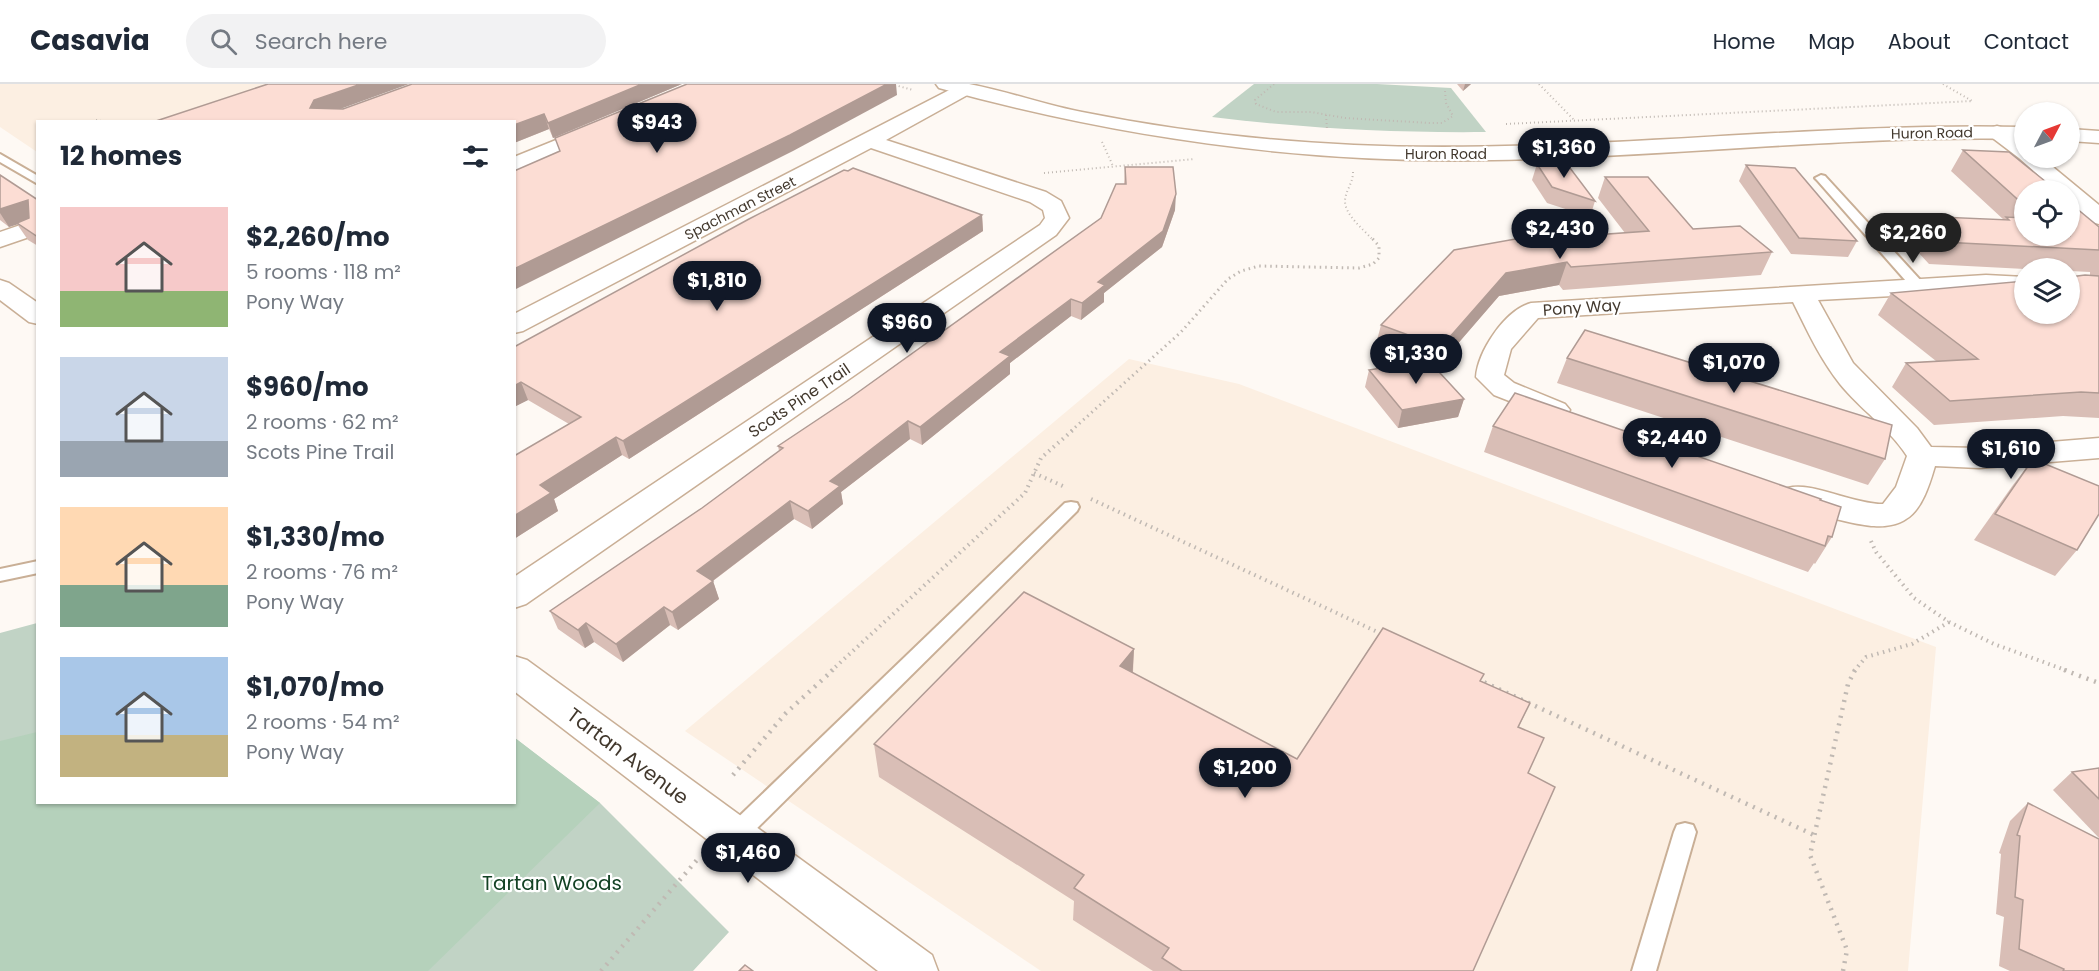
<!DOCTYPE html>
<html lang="en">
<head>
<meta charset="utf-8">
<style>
	:root { --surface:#fff; --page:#f2f2f3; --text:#1f2937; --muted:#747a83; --line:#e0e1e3; --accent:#111827 }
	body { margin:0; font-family:Poppins,sans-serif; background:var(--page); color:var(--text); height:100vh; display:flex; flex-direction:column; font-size:22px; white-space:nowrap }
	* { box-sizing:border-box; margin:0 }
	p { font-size:20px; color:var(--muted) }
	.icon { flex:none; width:33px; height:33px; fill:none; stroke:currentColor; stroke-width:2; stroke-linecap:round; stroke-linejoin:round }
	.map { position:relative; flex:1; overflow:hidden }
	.sheet { position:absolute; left:36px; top:36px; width:480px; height:684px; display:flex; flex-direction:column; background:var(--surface); border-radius:0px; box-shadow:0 2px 4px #0004 }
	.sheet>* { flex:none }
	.needle { width:39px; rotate:49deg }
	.fabs { position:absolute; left:2014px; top:18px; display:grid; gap:12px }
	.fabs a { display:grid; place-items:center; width:66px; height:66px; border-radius:50%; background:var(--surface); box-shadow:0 2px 4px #0004; font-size:30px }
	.price { position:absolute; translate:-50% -51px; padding:0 14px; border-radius:21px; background:var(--accent); color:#fff; font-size:20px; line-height:39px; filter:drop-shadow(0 2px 3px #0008) }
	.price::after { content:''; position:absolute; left:50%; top:36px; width:18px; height:14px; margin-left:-9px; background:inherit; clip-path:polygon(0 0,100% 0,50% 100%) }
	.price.current { background:#222; color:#fff }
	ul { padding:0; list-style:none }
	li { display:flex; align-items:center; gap:18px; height:150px; padding:0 24px }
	li span { display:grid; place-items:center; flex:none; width:168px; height:120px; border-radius:0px; color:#555 }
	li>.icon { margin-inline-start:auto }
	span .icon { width:72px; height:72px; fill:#fffc; stroke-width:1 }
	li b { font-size:26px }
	h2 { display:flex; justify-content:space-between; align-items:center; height:72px; padding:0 24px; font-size:26px }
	header { display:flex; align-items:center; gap:36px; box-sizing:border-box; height:84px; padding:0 30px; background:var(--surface); border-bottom:2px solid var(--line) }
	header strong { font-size:28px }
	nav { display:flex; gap:33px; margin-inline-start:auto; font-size:21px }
	.search { width:420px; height:54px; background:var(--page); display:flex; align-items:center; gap:15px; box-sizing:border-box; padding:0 21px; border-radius:33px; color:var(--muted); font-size:22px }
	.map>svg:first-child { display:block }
</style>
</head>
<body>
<header>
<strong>Casavia</strong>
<div class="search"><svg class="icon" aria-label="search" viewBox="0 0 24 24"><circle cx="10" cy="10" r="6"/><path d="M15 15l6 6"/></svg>Search here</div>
<nav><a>Home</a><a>Map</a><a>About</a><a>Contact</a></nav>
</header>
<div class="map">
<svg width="2099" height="887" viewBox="0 0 2099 887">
	<rect width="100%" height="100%" fill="#fef9f4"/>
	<g fill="#fcefe2">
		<path d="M0,0h296l-112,37 -146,1 -1,30 -37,-25z"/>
		<path d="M1129,275l110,25 697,263 -28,324h-867l-356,-240z"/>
	</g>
	<g fill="#c1d3c5">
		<path d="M1254,0h123l74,4 35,44c-92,1 -183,-4 -274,-15z"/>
		<path d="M37,539l1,179h476l1,-64 85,65 129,129 -36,39h-693v-338z"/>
	</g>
	<path fill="#b5d1bb" d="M37,648l1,70h476l1,-64 85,65 -172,168h-428v-230z"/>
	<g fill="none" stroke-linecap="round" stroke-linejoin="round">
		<g stroke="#c9af96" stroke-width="4">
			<g id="lane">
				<path d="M0,70l38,22v8l-38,-22z"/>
				<path d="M1821,91l4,1 98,107 1,3 -1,3h-10l-96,-109 -2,-2z"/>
				<path d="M1071,418l6,1 2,4 -2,4 -335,332 -8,2 -8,-2 -3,-7 3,-7 339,-326z"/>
				<path d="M38,477v12l-38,8v-12z"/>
				<path d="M1685,739l8,2 3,7 -40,139h-24l42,-139 3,-7z"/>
			</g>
		</g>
		<g stroke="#c9af96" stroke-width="3">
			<g id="street">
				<path d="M961,0l10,1 3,4 -3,4 -85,47 160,52 15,9 8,17 -13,17 -530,369 -12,4v-31l526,-352 5,-7 -2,-8 -13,-8 -159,-54 -348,183 -9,2v-19z"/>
				<path d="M598,39l7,2 3,4 -3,4 -91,38v-14z"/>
				<path d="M1997,42l7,2 21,15v15h17l57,47v19l-8,-2 -21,-18v-14h-15l-36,-32 -29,-22 -3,-4 3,-4z"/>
				<path d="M38,135v15l-38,13v-15z"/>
				<path d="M1986,191l39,2v16l-39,-2 -168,9 35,63 64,65 14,19 48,1 120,-10v20l-120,10 -44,-2c-5,17 -13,44 -29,53 -8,6 -22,8 -32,7 -14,0 -75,-15 -86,-23 -1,-1 -4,-7 -5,-8l5,-7c23,-7 64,16 95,16l13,-17 11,-31c-18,-28 -47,-47 -67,-72 -20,-25 -33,-54 -47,-82l-255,16 -27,31 -7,26 10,8 51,21 5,6 -5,6 -10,3 -61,-24 -18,-18c2,-26 29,-67 55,-74z"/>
				<path d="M0,196l9,3 29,20v21l-9,-2 -29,-22z"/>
				<path d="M514,572l13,4 405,295 6,16h-60l-364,-280z"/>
			</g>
		</g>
		<g stroke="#c9af96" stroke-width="3">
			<g id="secondary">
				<path d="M936,0c11,0 23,0 33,0 38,7 75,21 113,28 89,18 181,29 272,33 224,10 447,-23 671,-18v12c-178,-4 -354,18 -532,21 -189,4 -373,-22 -554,-72z"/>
				<path d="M2070,45l29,2v12l-29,-2z"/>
			</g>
		</g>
		<g stroke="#c0b9b3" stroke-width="2" stroke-dasharray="1 3" stroke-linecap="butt">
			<path d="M891,0l22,6"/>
			<path d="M1274,0l-19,16 1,4 20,8h35l34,6 84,5h13l11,-7 -7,-13 -1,-12"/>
			<path d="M1539,0l36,37"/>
			<path d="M1943,0l29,17"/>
			<path d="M1326,31l1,14"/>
			<path d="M96,36l11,2"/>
			<path d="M1506,40l467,-23"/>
			<path d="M1102,58l11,24"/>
			<path d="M1353,88c0,11 -7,18 -8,28 -1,14 18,29 27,39"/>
			<path d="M1044,89l151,-14"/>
		</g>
		<path stroke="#c0b9b3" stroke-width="3" stroke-dasharray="1.5 4" stroke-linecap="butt" d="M1071,347l110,-99 47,-53 13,-8 18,-5 100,2 14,-4 6,-6v-12l-8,-9"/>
		<g stroke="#c0b9b3" stroke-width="4" stroke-dasharray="1.5 4.5" stroke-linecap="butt">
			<path d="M1034,389l31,14"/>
			<path d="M1091,415l293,136"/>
			<path d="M1871,457l5,11 38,46 35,24 45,22 74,27"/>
			<path d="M831,587l194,-178 16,-35 32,-28"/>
			<path d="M1854,587l12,-14 46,-13 37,-22"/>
		</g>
		<g stroke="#c0b9b3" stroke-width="4.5" stroke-dasharray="2 6" stroke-linecap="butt">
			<path d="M2064,586l35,13"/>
			<path d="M1477,595l337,156"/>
			<path d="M733,691l53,-62 47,-43"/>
			<path d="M601,887l96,-111"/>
			<path d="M1843,887l4,-21 -37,-95 38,-171 7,-14"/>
		</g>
		<use href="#lane" fill="#fff" fill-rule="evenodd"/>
		<use href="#street" fill="#fff" fill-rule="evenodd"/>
		<use href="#secondary" fill="#fff" fill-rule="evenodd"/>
	</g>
	<g fill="#d9beb6">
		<path d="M682,0l-129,54 -4,-9 -35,14v-21h-361z"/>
		<path d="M1457,0h14l-8,7z"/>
		<path d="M1963,66l62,40v46l74,14v168l-36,-2 -129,9 -42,-38 14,-24 30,-2 -58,-46 13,-22 199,-17v-4l-20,-1v-3l-45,1 -96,-5 -24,-26 12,-22 87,4 -53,-49z"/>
		<path d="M1537,80l58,37 -5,16 -43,-14 -15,-23z"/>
		<path d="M1746,81l111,76 -9,16 -57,-3 -52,-73z"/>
		<path d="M1125,83l50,43 -13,37 -58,46v9l-23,18 -10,-4 -61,47v11l-88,71 -12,-6 -69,53 2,12 -31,25 -18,-10 -81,62 6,18 -41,31 -8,-5 -47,37 -29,-20 -9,6 -27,-19 -8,-18 152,-103 77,-57 -1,-5 72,-48 251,-180 23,-34z"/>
		<path d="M0,91l38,25v46l-10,-6 -11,-16 -8,3 -9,-7z"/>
		<path d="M1605,93l88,52 79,23 -11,23 -198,15 -4,-5 -60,11 -63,73 28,30 -6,18 -60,11 -33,-41 4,-17 45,-8 -39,-14 6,-23 143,-85 101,-7 -27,-35z"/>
		<path d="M982,131l1,16 -354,228 -7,-4 -68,44 4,12 -44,28 55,-115 -41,-24 -14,7v-60z"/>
		<path d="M1567,274l318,101 -17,26 -311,-102z"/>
		<path d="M1493,342l327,74 12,37 -17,27 -1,-1 -6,9 -324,-120z"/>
		<path d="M2033,375l44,91 -22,26 -81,-36 39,-55z"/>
		<path d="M1134,565l-1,24 164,86 184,-78 49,22 -11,24 9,46 -55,198h-320l-80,-51 1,-19 -195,-124 -5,-33z"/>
		<path d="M2099,684v70l-46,-48 19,-18z"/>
		<path d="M2028,719l71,168h-89l-11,-5 5,-49 -8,-3 5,-60 -2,-1 11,-32z"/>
	</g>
	<g fill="#b09b94">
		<path d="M361,0h48l-88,32 -11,-8 4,-8z"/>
		<path d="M642,0h40l-129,54 -5,-15z"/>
		<path d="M887,0h9l1,11 -104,56 -279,139v-21z"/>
		<path d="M1465,0h6l-8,7z"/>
		<path d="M544,30l5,15 -35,14v-18z"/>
		<path d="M1176,110l-1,16 -13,37 -58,46v9l-23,18 1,-17 16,-21z"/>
		<path d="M28,116l10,18 -29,9 -9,-14v-4z"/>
		<path d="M982,131l1,16 -354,228 -6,-18z"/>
		<path d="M1567,178l-8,23 -60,11 -64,74 6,-23 65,-74z"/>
		<path d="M1071,215v17l-61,47v11l-88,71 -2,-18 80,-75z"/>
		<path d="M521,298l7,18 -14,7v-21z"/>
		<path d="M1464,315l-6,18 -60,11 4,-18z"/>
		<path d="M908,337l2,18 -69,53 2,12 -31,25 -4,-18 22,-30z"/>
		<path d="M616,353l6,18 -68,44 4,12 -44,28v-23l26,-31z"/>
		<path d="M790,417l4,18 -92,70 -5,-18z"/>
		<path d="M713,497l6,18 -41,31 -6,-18z"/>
		<path d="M664,523l6,18 -47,37 -7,-18z"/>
		<path d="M586,539l8,19 -9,6 -7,-18z"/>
		<path d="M1134,565l-2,33 -12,-16z"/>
	</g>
	<g fill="#fcddd4" stroke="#b09b94" stroke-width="1.5">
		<path d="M268,0h93l-47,16 -4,8 33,1 69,-25h230l-94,39 -4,-9 -30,11v-3h-361z"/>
		<path d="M687,0h200l-97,51 -276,134v-98l46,-20 -5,-13z"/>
		<path d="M1963,66l46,2 47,38h-31v16z"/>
		<path d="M1537,80h30l28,37 -43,-14z"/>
		<path d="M1746,81l49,3 62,73 -58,-3z"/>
		<path d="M1125,83h48l3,27 -13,37 -65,51 7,3 -23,18 -11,-4 -71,53 10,4 -90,71 -12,-6 -78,60 10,5 -32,25 -18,-10 -93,70 16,10 -41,31 -8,-5 -48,37 -30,-21 -8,7 -28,-19 152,-103 81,-60 -5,-2 72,-48 251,-180 15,-34h10z"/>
		<path d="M853,84l129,47 -359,226 -7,-4 -76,48 11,8 -37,23v-60l67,-39 -60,-35 -7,4v-39l235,-128 95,-49 4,1z"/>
		<path d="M0,91l38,25v37l-21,-14 12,-5 -1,-18 -28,9z"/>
		<path d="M1605,93h43l45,52 47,-3 32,26 -201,15 -4,-5 -61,11 -65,74 -60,-22 73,-75 67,-12 3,2 125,-9z"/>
		<path d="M2070,119l29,24v23l-157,-8 -25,-26 92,4 -3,-3 19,1v18h45z"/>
		<path d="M2085,191l14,1v117l-18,-1 -131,9 -44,-38 72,-4 -87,-66 134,-12v33h45v-37z"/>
		<path d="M1585,246l307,95 -7,34 -318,-101z"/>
		<path d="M1428,276l36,39 -62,11 -33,-40z"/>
		<path d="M1515,309l306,106 -1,1 21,7 -9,30 -4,-1 -3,10 -332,-120z"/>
		<path d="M2033,375l66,27v28l-22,36 -82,-36z"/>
		<path d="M1024,508l110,57 -14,17 177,93 86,-131 101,46 -4,7 50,22 -12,24 26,11 -16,35 27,14 -82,184h-291l-20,-13 7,-10 -95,-60 10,-13 -210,-131z"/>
		<path d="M2099,684v31l-27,-27z"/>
		<path d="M2028,719l71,36v132h-36l1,-2 -45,-20 4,-49 -8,-3 5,-61 -3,-1z"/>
		<path d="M745,881l8,6h-14z"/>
	</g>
	<g text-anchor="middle" stroke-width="4.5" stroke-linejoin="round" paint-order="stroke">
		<g font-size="14" fill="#42382d" stroke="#fff">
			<text transform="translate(1932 49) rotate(-1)" y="5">Huron Road</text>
			<text x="1446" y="75">Huron Road</text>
			<text transform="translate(740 124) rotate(-27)" y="5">Spachman Street</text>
		</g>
		<g font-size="16" fill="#42382d" stroke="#fff">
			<text transform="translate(1582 223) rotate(-4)" y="6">Pony Way</text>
			<text transform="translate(799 316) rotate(-34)" y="6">Scots Pine Trail</text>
		</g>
		<g font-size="20" fill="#42382d" stroke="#fff">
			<text transform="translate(628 672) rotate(37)" y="7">Tartan Avenue</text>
		</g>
		<g font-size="20" fill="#134224" stroke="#fff">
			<text x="552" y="806">Tartan Woods</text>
		</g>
	</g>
</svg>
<div class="fabs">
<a><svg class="needle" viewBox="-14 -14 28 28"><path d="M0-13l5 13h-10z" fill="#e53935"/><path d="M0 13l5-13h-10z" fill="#747a83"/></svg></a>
<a><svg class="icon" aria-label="locate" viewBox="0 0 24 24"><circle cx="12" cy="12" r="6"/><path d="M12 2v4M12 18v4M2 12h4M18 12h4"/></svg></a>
<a><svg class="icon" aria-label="layers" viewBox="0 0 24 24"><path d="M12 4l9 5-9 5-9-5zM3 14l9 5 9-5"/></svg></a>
</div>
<b class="price" style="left:657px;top:70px">$943</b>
<b class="price" style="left:1564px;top:95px">$1,360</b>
<b class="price" style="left:1560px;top:176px">$2,430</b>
<b class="price current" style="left:1913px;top:180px">$2,260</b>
<b class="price" style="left:717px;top:228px">$1,810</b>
<b class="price" style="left:907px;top:270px">$960</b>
<b class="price" style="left:1416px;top:301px">$1,330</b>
<b class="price" style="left:1734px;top:310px">$1,070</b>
<b class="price" style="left:1672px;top:385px">$2,440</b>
<b class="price" style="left:2011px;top:396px">$1,610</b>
<b class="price" style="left:1245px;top:715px">$1,200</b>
<b class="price" style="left:748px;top:800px">$1,460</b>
<section class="sheet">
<h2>12 homes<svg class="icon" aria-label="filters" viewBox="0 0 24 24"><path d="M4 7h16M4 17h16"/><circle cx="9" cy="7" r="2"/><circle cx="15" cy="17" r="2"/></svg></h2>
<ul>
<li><span style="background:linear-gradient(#f6c9c9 70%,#8fb573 0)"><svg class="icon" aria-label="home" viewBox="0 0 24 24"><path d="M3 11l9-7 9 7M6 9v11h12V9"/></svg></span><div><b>$2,260/mo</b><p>5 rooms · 118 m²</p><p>Pony Way</p></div></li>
<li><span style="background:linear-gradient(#c9d6e8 70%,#9aa5b1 0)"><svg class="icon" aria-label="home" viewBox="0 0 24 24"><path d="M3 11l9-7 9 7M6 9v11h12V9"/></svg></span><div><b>$960/mo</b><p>2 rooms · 62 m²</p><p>Scots Pine Trail</p></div></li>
<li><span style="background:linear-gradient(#ffd9b3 65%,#7fa58c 0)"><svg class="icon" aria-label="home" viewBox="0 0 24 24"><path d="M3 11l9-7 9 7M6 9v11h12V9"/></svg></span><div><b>$1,330/mo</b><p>2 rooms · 76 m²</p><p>Pony Way</p></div></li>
<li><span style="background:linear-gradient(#a9c7e8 65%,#c2b280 0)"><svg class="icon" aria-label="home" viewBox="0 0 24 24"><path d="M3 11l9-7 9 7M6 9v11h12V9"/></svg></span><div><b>$1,070/mo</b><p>2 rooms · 54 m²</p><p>Pony Way</p></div></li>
</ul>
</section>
</div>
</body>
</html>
